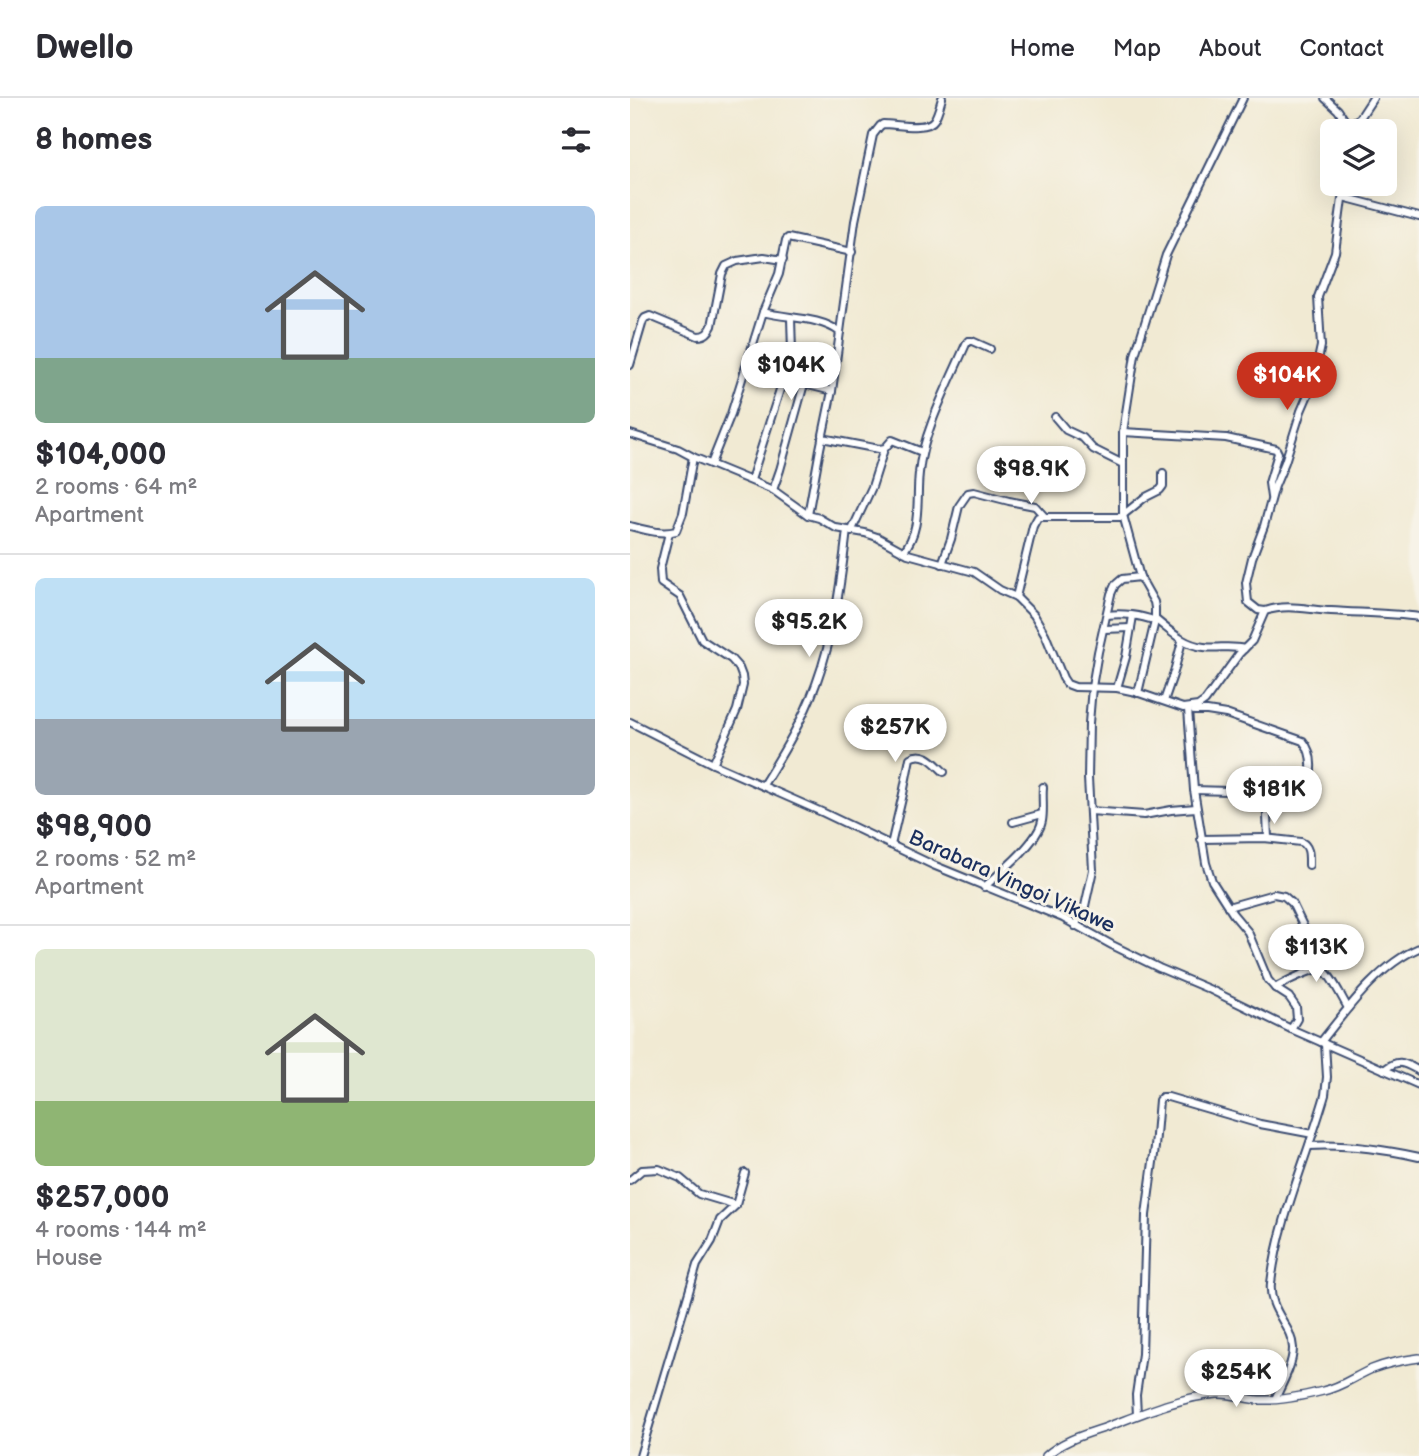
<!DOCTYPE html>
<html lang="en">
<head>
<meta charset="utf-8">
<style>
	:root { --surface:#fff; --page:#f7f7f7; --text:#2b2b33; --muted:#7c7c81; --line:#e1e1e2; --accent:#c8321e }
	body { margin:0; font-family:"Balsamiq Sans",sans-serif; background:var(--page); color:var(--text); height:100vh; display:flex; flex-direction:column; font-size:26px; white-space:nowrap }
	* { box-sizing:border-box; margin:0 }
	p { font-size:23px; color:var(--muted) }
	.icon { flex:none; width:38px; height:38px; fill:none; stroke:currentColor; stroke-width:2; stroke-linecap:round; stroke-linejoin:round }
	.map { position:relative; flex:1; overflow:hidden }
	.details { display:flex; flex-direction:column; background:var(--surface); width:630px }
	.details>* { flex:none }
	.tools { position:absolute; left:690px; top:21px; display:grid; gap:14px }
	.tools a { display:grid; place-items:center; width:77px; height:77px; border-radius:10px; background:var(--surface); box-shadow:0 7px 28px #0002; font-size:35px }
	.price { position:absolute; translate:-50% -60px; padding:0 16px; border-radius:24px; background:#fff; color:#222; font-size:23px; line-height:46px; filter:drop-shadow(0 2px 4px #0008) }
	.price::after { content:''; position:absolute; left:50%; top:42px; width:21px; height:16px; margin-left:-10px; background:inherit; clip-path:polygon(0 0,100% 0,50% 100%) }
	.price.current { background:var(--accent); color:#fff }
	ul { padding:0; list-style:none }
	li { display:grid; align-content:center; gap:14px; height:371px; padding:0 35px }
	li+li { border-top:2px solid var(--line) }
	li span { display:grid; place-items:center; height:217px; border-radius:10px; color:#555 }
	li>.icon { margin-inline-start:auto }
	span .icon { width:126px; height:126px; fill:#fffc; stroke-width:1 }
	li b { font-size:30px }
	h2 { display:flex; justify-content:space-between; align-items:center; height:84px; padding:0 35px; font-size:30px }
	header { display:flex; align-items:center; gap:42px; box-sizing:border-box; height:98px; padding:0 35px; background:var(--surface); border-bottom:2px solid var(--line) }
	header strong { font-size:33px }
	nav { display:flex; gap:38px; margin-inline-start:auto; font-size:24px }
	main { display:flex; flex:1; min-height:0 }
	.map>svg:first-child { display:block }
</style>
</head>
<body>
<header>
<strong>Dwello</strong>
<nav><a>Home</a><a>Map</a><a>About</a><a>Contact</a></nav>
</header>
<main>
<section class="details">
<h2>8 homes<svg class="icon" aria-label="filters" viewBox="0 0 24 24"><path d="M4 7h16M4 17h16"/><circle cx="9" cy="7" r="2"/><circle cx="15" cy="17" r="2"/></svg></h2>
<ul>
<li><span style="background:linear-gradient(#a9c7e8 70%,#7fa58c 0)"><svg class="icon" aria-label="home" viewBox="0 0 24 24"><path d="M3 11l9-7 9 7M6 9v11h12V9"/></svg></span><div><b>$104,000</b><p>2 rooms · 64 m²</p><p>Apartment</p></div></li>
<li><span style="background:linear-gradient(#bfe0f5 65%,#9aa5b1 0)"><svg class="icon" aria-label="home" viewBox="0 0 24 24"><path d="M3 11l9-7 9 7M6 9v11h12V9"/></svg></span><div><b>$98,900</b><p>2 rooms · 52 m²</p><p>Apartment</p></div></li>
<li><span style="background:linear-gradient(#dfe7d0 70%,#8fb573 0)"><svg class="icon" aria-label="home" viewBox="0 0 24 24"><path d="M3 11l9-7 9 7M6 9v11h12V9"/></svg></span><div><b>$257,000</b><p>4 rooms · 144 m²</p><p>House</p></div></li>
</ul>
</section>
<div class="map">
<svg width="789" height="1358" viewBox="0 0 789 1358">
	<rect width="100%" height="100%" fill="#f7f3e8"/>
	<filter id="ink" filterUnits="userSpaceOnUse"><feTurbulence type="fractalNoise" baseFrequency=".0143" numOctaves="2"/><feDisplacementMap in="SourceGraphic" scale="14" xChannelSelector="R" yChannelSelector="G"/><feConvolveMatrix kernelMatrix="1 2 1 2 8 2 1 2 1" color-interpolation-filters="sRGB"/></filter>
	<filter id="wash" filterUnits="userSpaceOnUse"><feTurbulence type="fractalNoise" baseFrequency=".00686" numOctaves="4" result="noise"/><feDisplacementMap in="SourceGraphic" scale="28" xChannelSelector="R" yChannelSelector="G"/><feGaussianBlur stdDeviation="1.57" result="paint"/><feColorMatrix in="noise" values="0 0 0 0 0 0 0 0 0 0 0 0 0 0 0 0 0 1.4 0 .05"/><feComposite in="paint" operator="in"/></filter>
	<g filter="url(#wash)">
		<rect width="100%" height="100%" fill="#f1ead3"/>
	</g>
	<g filter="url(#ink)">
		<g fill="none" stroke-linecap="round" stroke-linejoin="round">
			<g stroke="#3b4b70" stroke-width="10">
				<g id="minor">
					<path d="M695,0l13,12 14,21"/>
					<path d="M719,27l11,-7 13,-20"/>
					<path d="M713,99l76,20"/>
					<path d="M133,214c25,7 55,4 77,20"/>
					<path d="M162,252l44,11"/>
					<path d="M0,267l13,-44 2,-3 5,-2 48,20c8,0 11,-4 14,-10l10,-52 4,-8 11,-5 27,-4 19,3"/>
					<path d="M155,278l19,8 28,7"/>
					<path d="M425,319l11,13 17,8 10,11 30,15"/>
					<path d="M493,334l103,6 50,11 2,4 -9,30 2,14"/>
					<path d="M0,336l48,15 15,8 80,33 35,25 11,3 17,10 29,5 12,4 31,17 66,18 26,18 16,7 18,18 11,19 18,44 4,6 8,3 42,1 19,4 47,16 15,-2 7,-5 34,-47 13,-13 13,-30c23,-8 43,-1 66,0 29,2 59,2 88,6"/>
					<path d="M192,340l57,11 6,-1 7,-8 30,12"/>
					<path d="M81,366l20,-50 32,-102 16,-38 7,-34 2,-2 64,14"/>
					<path d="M121,382l41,-128 -1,-34"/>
					<path d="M143,392l7,-20 24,-86"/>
					<path d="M178,417l12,-66 12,-58 23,-170 18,-86 7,-9 3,-2c13,0 44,7 51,-4 4,-6 6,-15 8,-22"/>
					<path d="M493,417l21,-17 16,-8 3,-4v-13"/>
					<path d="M0,428c15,4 31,9 46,5l7,-18 10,-56"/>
					<path d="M221,434l21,-45 12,-38"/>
					<path d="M39,435l-9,36 1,14 19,13 22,44 29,19 8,9 3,8 1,9 -6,25 -24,54"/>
					<path d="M273,454c19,-22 13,-52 16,-79 3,-39 31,-92 47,-129l2,-3h4l18,8"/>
					<path d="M312,466l9,-25 8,-33 9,-13 6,-1 35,9 26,5 9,10"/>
					<path d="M386,499l17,-71 5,-9h85"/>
					<path d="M635,513l-7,-1 -10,-8 -2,-19 6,-25 12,-32 11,-40 10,-24 16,-51 12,-28 8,-37 -3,-49 17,-45 9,-68"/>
					<path d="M477,517c15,-2 34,0 48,6"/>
					<path d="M525,521c15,12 29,26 49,28 14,2 26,-2 40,2"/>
					<path d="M474,531l27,-1"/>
					<path d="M487,590l9,-31 7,-41"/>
					<path d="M508,595l17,-72v-13l-1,-6 -14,-25 -17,-62v-83l12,-77 31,-100 77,-157"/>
					<path d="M534,603l10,-29 8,-31"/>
					<path d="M558,611l6,81 12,73 6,18 21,33 15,18 20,48 7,8 14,9 7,10 1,12 -6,10"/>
					<path d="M0,624l83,42 111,49 109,52 130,53 49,27 47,23 52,22 80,39 128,56"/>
					<path d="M133,687c20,-32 40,-65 53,-101 18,-49 25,-102 31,-154"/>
					<path d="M564,692l105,3 6,-1c8,-16 9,-38 -2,-51l-77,-27 -19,-3h-13"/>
					<path d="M636,695l2,45"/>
					<path d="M460,713l54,4 27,-5 25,-2"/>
					<path d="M383,724l29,-8"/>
					<path d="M571,741l63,-1 37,4c9,4 8,14 8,23"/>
					<path d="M261,747l12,-51 7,-36c14,-8 24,4 34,14"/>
					<path d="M354,789c16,-14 54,-45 58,-66 2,-11 0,-23 1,-34"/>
					<path d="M598,809l46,-13 10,2 8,7 33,68"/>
					<path d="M445,828l10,-20 8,-36 -5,-92 1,-55 3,-36 6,-35 13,-58 4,-9 7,-6 18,-2"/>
					<path d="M645,890c8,-5 40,-22 48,-18 8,4 20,30 25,38"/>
					<path d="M691,944c27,-34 58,-77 98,-94"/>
					<path d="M754,972c15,-12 20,-7 35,1"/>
					<path d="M679,1048c38,-2 73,3 110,11"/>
					<path d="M0,1082l12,-10 17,-1 21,9 19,16 37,11"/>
					<path d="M645,1301c7,-15 18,-34 18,-51 -1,-23 -25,-37 -22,-65 8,-65 36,-125 54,-188l2,-18 -2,-33"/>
					<path d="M507,1317l-1,-20 6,-41 4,-139 9,-68 4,-47 3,-3h6l92,27 53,10"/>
					<path d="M10,1358l57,-191 15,-24 8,-21 16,-15 9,-32"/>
				</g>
			</g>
			<g stroke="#3b4b70" stroke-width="10">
				<path id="tertiary" d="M416,1358c16,-15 37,-21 58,-28 35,-13 75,-31 113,-34 15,-1 28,5 42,6 21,1 44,-4 64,-9 19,-4 32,-15 49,-22 15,-6 31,-9 47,-11"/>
			</g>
			<use href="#minor" stroke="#fff" stroke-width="6"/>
			<use href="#tertiary" stroke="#fff" stroke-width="7"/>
		</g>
	</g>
	<g text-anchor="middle" stroke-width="6" stroke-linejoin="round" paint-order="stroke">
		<g font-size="21" fill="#1b2f5e" stroke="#f7f3e8">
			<text transform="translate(382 783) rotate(24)" y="7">Barabara Vingoi Vikawe</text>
		</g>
	</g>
</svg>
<div class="tools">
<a><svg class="icon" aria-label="layers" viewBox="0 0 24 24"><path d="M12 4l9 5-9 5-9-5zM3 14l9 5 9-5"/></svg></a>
</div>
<b class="price" style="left:161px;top:304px">$104K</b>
<b class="price current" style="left:657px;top:314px">$104K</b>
<b class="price" style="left:401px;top:408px">$98.9K</b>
<b class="price" style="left:179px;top:561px">$95.2K</b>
<b class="price" style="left:265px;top:666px">$257K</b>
<b class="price" style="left:644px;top:728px">$181K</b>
<b class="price" style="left:686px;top:886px">$113K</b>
<b class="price" style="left:606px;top:1311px">$254K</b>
</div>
</main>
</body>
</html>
